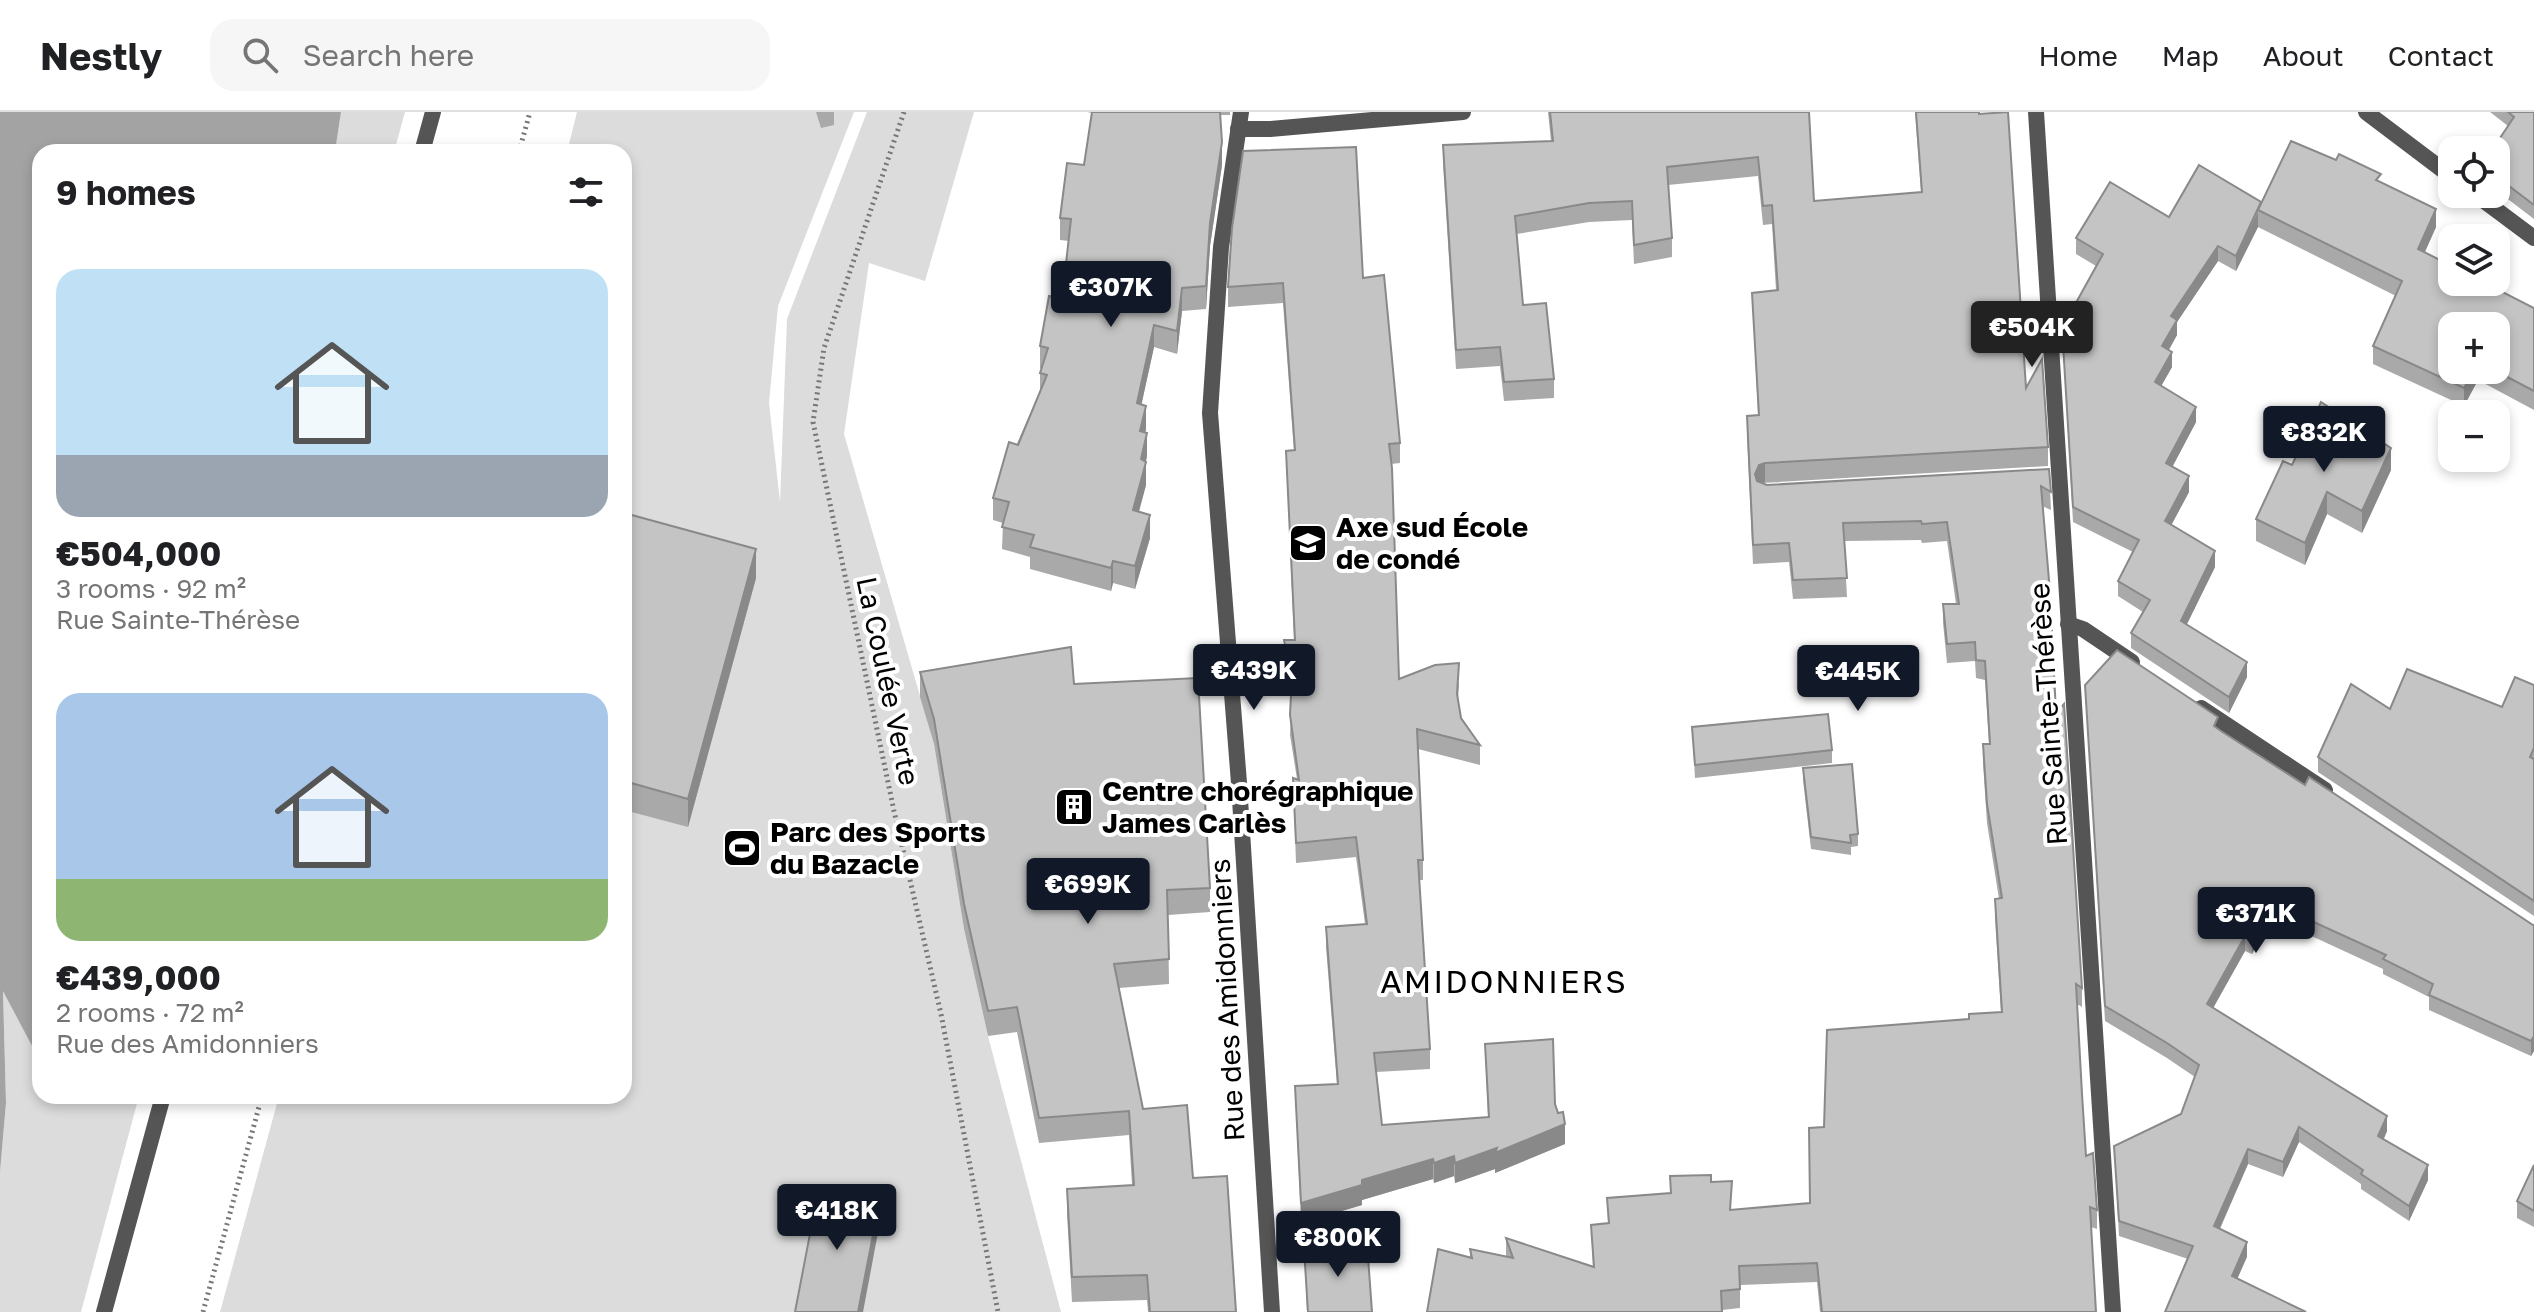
<!DOCTYPE html>
<html lang="en">
<head>
<meta charset="utf-8">
<style>
	:root { --surface:#fff; --page:#f6f6f6; --text:#202124; --muted:#757577; --line:#e0e0e0; --accent:#111827 }
	body { margin:0; font-family:"Golos Text",sans-serif; background:var(--page); color:var(--text); height:100vh; display:flex; flex-direction:column; font-size:30px; white-space:nowrap }
	* { box-sizing:border-box; margin:0 }
	p { font-size:26px; color:var(--muted) }
	.icon { flex:none; width:44px; height:44px; fill:none; stroke:currentColor; stroke-width:2; stroke-linecap:round; stroke-linejoin:round }
	.map { position:relative; flex:1; overflow:hidden }
	.drawer { position:absolute; left:32px; top:32px; width:600px; height:960px; display:flex; flex-direction:column; background:var(--surface); border-radius:24px; box-shadow:0 4px 12px #0003 }
	.drawer>* { flex:none }
	.controls { position:absolute; left:2438px; top:24px; display:grid; gap:16px }
	.controls a { display:grid; place-items:center; width:72px; height:72px; border-radius:16px; background:var(--surface); box-shadow:0 4px 12px #0003; font-size:40px }
	.price { position:absolute; translate:-50% -68px; padding:0 18px; border-radius:8px; background:var(--accent); color:#fff; font-size:26px; line-height:52px; filter:drop-shadow(0 2px 4px #0008) }
	.price::after { content:''; position:absolute; left:50%; top:48px; width:24px; height:18px; margin-left:-12px; background:inherit; clip-path:polygon(0 0,100% 0,50% 100%) }
	.price.current { background:#222; color:#fff }
	ul { padding:0; list-style:none }
	li { display:grid; align-content:center; gap:16px; height:424px; padding:0 24px }
	li span { display:grid; place-items:center; height:248px; border-radius:24px; color:#555 }
	li>.icon { margin-inline-start:auto }
	span .icon { width:144px; height:144px; fill:#fffc; stroke-width:1 }
	li b { font-size:34px }
	h2 { display:flex; justify-content:space-between; align-items:center; height:96px; padding:0 24px; font-size:34px }
	header { display:flex; align-items:center; gap:48px; box-sizing:border-box; height:112px; padding:0 40px; background:var(--surface); border-bottom:2px solid var(--line) }
	header strong { font-size:38px }
	nav { display:flex; gap:44px; margin-inline-start:auto; font-size:28px }
	.search { width:560px; height:72px; background:var(--page); display:flex; align-items:center; gap:20px; box-sizing:border-box; padding:0 28px; border-radius:24px; color:var(--muted); font-size:30px }
	.map>svg:first-child { display:block }
</style>
</head>
<body>
<header>
<strong>Nestly</strong>
<div class="search"><svg class="icon" aria-label="search" viewBox="0 0 24 24"><circle cx="10" cy="10" r="6"/><path d="M15 15l6 6"/></svg>Search here</div>
<nav><a>Home</a><a>Map</a><a>About</a><a>Contact</a></nav>
</header>
<div class="map">
<svg width="2534" height="1200" viewBox="0 0 2534 1200">
	<rect width="100%" height="100%" fill="#fff"/>
	<g fill="#dcdcdc">
		<path d="M341,0h64l-11,40h-59z"/>
		<path d="M577,0h277l-76,194 -9,97 11,99 7,-183 80,-207h107l-49,169 -56,-18 -25,171 90,310 30,185 24,107 73,276h-841l59,-216h345v-944h-57z"/>
		<path d="M3,876l37,73v35h18l4,6 3,-6h74l-58,216h-81v-140l6,-69z"/>
	</g>
	<path fill="#a3a3a3" d="M0,0h341l-6,40h-295v909l-37,-70 3,112 -6,69z"/>
	<g fill="none" stroke-linecap="round" stroke-linejoin="round">
		<g stroke="#777" stroke-width="5" stroke-dasharray="2 4" stroke-linecap="butt">
			<path d="M904,0l-80,236 -11,74 81,389 47,203 57,298"/>
			<path d="M519,40l11,-40"/>
			<path d="M203,1200l59,-216"/>
		</g>
		<g stroke="#555" stroke-width="16">
			<path d="M422,40l11,-40"/>
			<path d="M104,1200l59,-216"/>
		</g>
		<g stroke="#555" stroke-width="16">
			<path d="M1241,0l-20,135 -11,166 29,370 33,529"/>
			<path d="M2036,0l77,1200"/>
			<path d="M2366,0l86,65"/>
			<path d="M1238,17h32l193,-17"/>
			<path d="M2475,82l59,44"/>
			<path d="M2068,512l15,5 49,33"/>
			<path d="M2201,596l124,82"/>
		</g>
	</g>
	<g fill="#a9a9a9" fill-rule="evenodd">
		<path d="M816,0h18v13l-13,3z"/>
		<path d="M1087,0h143v3h-10l2,50 -12,81 -4,63 -24,2 -5,43 -23,-7 -13,58 5,24 -1,3 2,24 -1,6v23l-7,27 11,26 -15,51 -22,-6 -2,8 -81,-22v-12l-28,-8 1,-26 -10,-3v-22l47,-107v-18l2,-4 -2,-1v-22l22,-47 7,-58 -9,-1v-22l24,-53 8,-52z"/>
		<path d="M1548,0h261l5,89 107,-9 -6,-80h64l47,276 22,59v19l-286,17 5,2 282,-16 2,41 -9,-4 14,207 26,275v19l-5,-3 9,152 11,54v19l-6,-2 5,85h-276l-3,-30 -77,3v23l-18,2 -252,-52v-9l36,7v-18l87,29 -2,-42 17,-2 -1,-25 63,-5v-17l41,6 20,28 79,-7 14,-76 145,-108 32,-7 -6,-94v-19h4l-12,-76 -4,-60v-19h6l-4,-64 -9,-2 -1,-17 -28,2 -4,-40v-19h13l-9,-63 -25,2 -1,-3 -77,1 3,56 -54,2 -4,-37 -36,2 -6,-129v-19l11,-1 -6,-122 24,-3 -4,-66 -9,1 -5,-49 -90,9 4,53v19l-38,7 -2,-44 -43,2 -72,12 6,71 31,74v19l-50,3 -4,-35 -44,3 -13,-205v-19l108,-4z"/>
		<path d="M2490,0h44v107l-38,-29v-40l12,-24z"/>
		<path d="M2381,70l55,45 -11,25 109,56v102l-56,-30 -14,26 -91,-42v-18l23,-50 -138,-69 -22,44 -18,-10 -41,61v13l-8,15 3,17 -11,19 35,36 -24,45 17,25 -18,33 44,42 -28,57 60,53 -18,36 -98,-65v-15l12,-21 -25,-16v-15l15,-29 -60,-30 -11,-194 34,-62 -20,-12v-16l93,-21zM2452,214l44,44h-44z"/>
		<path d="M1363,166l37,165v20l-9,1 8,215 60,4 -1,18 3,17 19,27v20l-62,-16 5,111v20h-4l11,169v20l-54,3 6,53 106,-7 -3,-74 70,60 10,40 -70,29v-4l-40,14 -1,-7 -20,7 -1,-4 -71,21v5l-61,18 -6,-137 42,-2 -11,-137v-20l39,-3 -9,-67 -60,6 -3,-85 4,1 -7,-44 2,-43 -8,-32v-20h10l-8,-189h8l-11,-148 -55,4v-20z"/>
		<path d="M2292,353l99,5 -29,63 -35,-19 -22,51 -49,-24v-22z"/>
		<path d="M624,416l132,50 -68,249 -64,-17z"/>
		<path d="M920,560l154,12 136,204v24l-42,3 1,69 -50,4 24,121 50,69 43,134h-88l-1,-12 -75,2 -5,-88v-25l65,-4 -3,-50 -90,8 -22,-111 -29,4 -24,-107 -30,-185 -14,-47z"/>
		<path d="M2085,573l133,44 87,56 228,140h1v126l-3,5 -102,-46v-13l-46,-23v-5l-113,-52 -18,37 -7,-3 -32,57 174,123 -3,8 44,41 -19,41 -48,-32v-5l-62,-42 -16,35 -35,-13 -28,65 27,28 -59,2 -69,-23 -5,-90 67,-32 14,-37 -28,-19 -62,-37z"/>
		<path d="M2534,573v231l-216,-144v-15l72,-48 112,-2z"/>
		<path d="M1692,615l140,23v13l-137,15z"/>
		<path d="M1803,656l55,66v12l-7,1v8l-40,-6 -8,-69z"/>
		<path d="M2534,1053v62l-17,-9v-17z"/>
		<path d="M1304,1136l68,64h-65z"/>
	</g>
	<g fill="#898989">
		<path d="M1222,30v23l-12,81 -4,63v-23l4,-63z"/>
		<path d="M2436,97v18l-18,40v-18z"/>
		<path d="M2258,100v15l-22,44v-15z"/>
		<path d="M2218,134v15l-41,61v13l-15,26v-15l9,-30z"/>
		<path d="M1182,176v23l-5,43v-23z"/>
		<path d="M1154,213v22l-17,78v-22z"/>
		<path d="M2172,240v15l-17,30v-15z"/>
		<path d="M2474,258h4v10l-14,26v-18z"/>
		<path d="M1146,294v23l-6,25v-23z"/>
		<path d="M2196,295v15l-30,57v-16z"/>
		<path d="M1147,321v23l-6,25v-22z"/>
		<path d="M2391,336v22l-29,63v-22z"/>
		<path d="M1146,350v23l-13,47v-22z"/>
		<path d="M1765,351v19l-6,2 -4,-10 4,-9z"/>
		<path d="M2189,364v16l-24,45v-16z"/>
		<path d="M2327,380v22l-22,51v-22z"/>
		<path d="M1150,403v23l-15,51v-23z"/>
		<path d="M756,437v29l-68,249v-28z"/>
		<path d="M2215,439v16l-34,69v-15z"/>
		<path d="M1113,449v22l-2,8v-23z"/>
		<path d="M2247,550v15l-18,36v-16z"/>
		<path d="M2270,790v15l-18,37v-15z"/>
		<path d="M2245,824v15l-38,68v-15z"/>
		<path d="M2534,924v15l-3,5v-15z"/>
		<path d="M2387,1004v15l-9,20v-15z"/>
		<path d="M1565,1012v20l-70,29v-4l-40,14v-20z"/>
		<path d="M2299,1015v15l-16,35v-15z"/>
		<path d="M2248,1037v15l-34,77v-15z"/>
		<path d="M1454,1044v20l-20,7v-20z"/>
		<path d="M1433,1047v20l-71,21v5l-61,18v-20l61,-23z"/>
		<path d="M2428,1053v15l-19,41v-15z"/>
		<path d="M880,1087v23l-17,90h-5z"/>
		<path d="M2247,1130v15l-15,34v-15z"/>
	</g>
	<g fill="#c4c4c4" stroke="#898989" stroke-width="2">
		<path d="M1092,0h128l2,30 -12,81 -4,63 -24,2 -5,43 -23,-6 -17,78 9,3 -6,25 7,2 -6,26 5,3 -13,48 17,5 -15,51 -22,-5 -2,7 -81,-21 4,-12 -32,-8 7,-25 -16,-4 16,-56 9,3 29,-70 -7,-2 8,-25 -8,-2 9,-50 13,3 9,-80 -11,-1 7,-55 17,2z"/>
		<path d="M1550,0h259l5,89 108,-9 -6,-80h63v2l29,-2 18,276 16,-29 6,88 -283,16 -6,2 -4,9 2,7 10,4 282,-16 2,23 -10,-6 9,106 6,121 8,-9 18,284 -6,-4 6,110 4,62 7,-3 4,57 -7,-3 6,105h-274l-5,-49 -78,3 1,23 -19,2 1,21h-295l11,-63 34,9 -2,-9 43,9 -7,-20 88,29 -3,-42 18,-2 -2,-25 64,-5 -1,-17 41,-1v7l21,-1 -2,29 80,-7 -1,-75 15,-1 3,-97 142,-11v-5l33,-2 -7,-113 7,-1 -15,-94 -4,-60h7l-5,-83 -9,-1 -1,-18 -28,2 -4,-40h16l-12,-82 -25,2 -1,-3 -78,2 4,55 -54,2 -4,-37 -36,2 -6,-129 12,-1 -7,-122 26,-3 -6,-85 -9,1 -5,-49 -91,10 5,71 -38,7 -2,-44 -43,2 -74,13 8,89 23,-2 8,76 -50,3 -4,-35 -44,3 -13,-205 110,-4z"/>
		<path d="M2508,0h26v93l-38,-29v-26h-4l22,-33z"/>
		<path d="M2291,29l45,19 3,-6 42,20 -5,6 60,29 -18,40 34,17v16h31l51,26v83l-40,-21h2v-44h-44v44h22l-10,18 -91,-42 29,-65 -144,-71z"/>
		<path d="M1356,35l7,131 21,-3 16,168 -11,1 3,24 7,211 36,-14 24,-2 -2,31 4,24 19,27 -63,-16 6,131h-5l12,189 -56,4 8,72 107,-8 -4,-73 68,-5 2,65 3,9 5,-1 2,12 -70,29 2,-5 -42,15 -1,-7 -20,7 -1,-4 -71,21v5l-61,18 -6,-117 43,-2 -12,-157 41,-3 -11,-87 -60,6 -3,-65 6,2 -9,-65 2,-40 -8,-35h11l-9,-189 9,-1 -12,-167 -55,4 4,-59 11,-77z"/>
		<path d="M2199,53l62,37 -25,54 -18,-10 -47,70 6,4 -15,26 10,6 -17,30 41,25 -30,56 23,13 -24,45 50,30 -34,70 66,41 -18,35 -98,-64 19,-33 -32,-19 21,-41 -66,-33 -11,-179 41,-74 -27,-16 34,-56 59,35z"/>
		<path d="M2321,290l70,46 -29,63 -35,-19 -22,51 -49,-24 27,-58 9,4z"/>
		<path d="M628,402l128,35 -68,250 -64,-18v-253z"/>
		<path d="M1071,535l3,37 124,-6 12,210 -43,2 2,69 -55,5 29,145 44,-4 6,73 34,-2 9,136h-86l-3,-37 -75,2 -5,-88 67,-4 -5,-74 -90,7 -22,-111 -29,4 -24,-107 -30,-185 -14,-47z"/>
		<path d="M2117,538l101,67 -4,9 7,5 84,54 4,-8 224,148h1v111l-3,5 -102,-46 4,-11 -50,-25 3,-4 -116,-53 -18,37 -7,-3 -38,68 180,112 -9,20 50,29 -19,41 -48,-32 2,-4 -64,-43 -16,35 -35,-13 -34,77 33,16 -15,34 74,36h-141l28,-66 -74,-25 -5,-75 67,-32 18,-49 -32,-22 -62,-37 -20,-321z"/>
		<path d="M2407,557l95,38 13,-30 19,8v63l-4,9 4,2v142l-216,-144 33,-73 39,25z"/>
		<path d="M1828,602l4,36 -137,15 -3,-38z"/>
		<path d="M1852,652l6,70 -8,1 1,8 -40,-6 -8,-69z"/>
		<path d="M2534,1053v46l-17,-10z"/>
		<path d="M819,1075l61,12 -22,113h-63z"/>
		<path d="M1367,1131l5,69h-64l-4,-64z"/>
	</g>
	<defs>
		<g id="university-square" transform="scale(2)"><rect x="-9" y="-9" width="18" height="18" rx="4" fill="#000" stroke="#fff"/><path d="M0-5L7-2L0 1L-7-2ZM-4 1L0 2.5L4 1V4Q0 6-4 4Z" fill="#fff"/></g>
		<g id="building-square" transform="scale(2)"><rect x="-9" y="-9" width="18" height="18" rx="4" fill="#000" stroke="#fff"/><path d="M-4-6H4V6H1V3H-1V6H-4ZM-2.5-4.3h1.7v1.8h-1.7ZM.8-4.3h1.7v1.8H.8ZM-2.5-1h1.7V.8h-1.7ZM.8-1h1.7V.8H.8Z" fill="#fff"/></g>
		<g id="stadium-square" transform="scale(2)"><rect x="-9" y="-9" width="18" height="18" rx="4" fill="#000" stroke="#fff"/><path d="M0-5a6.5 5 0 1 0 0 10a6.5 5 0 1 0 0-10ZM-3.5-1.8h7v3.6h-7Z" fill="#fff"/></g>
	</defs>
	<g fill-rule="evenodd">
		<use href="#university-square" x="1308" y="431"/>
		<use href="#building-square" x="1074" y="695"/>
		<use href="#stadium-square" x="742" y="736"/>
	</g>
	<g text-anchor="middle" stroke-width="8" stroke-linejoin="round" paint-order="stroke">
		<g font-size="28" font-weight="bold" fill="#000" stroke="#fff" text-anchor="start">
			<text x="1336" y="425">Axe sud École<tspan x="1336" dy="32">de condé</tspan></text>
			<text x="1102" y="689">Centre chorégraphique<tspan x="1102" dy="32">James Carlès</tspan></text>
			<text x="770" y="730">Parc des Sports<tspan x="770" dy="32">du Bazacle</tspan></text>
		</g>
		<g font-size="28" fill="#000" stroke="#fff">
			<text transform="translate(888 569) rotate(78)" y="10">La Coulée Verte</text>
			<text transform="translate(2048 602) rotate(-94)" y="10">Rue Sainte-Thérèse</text>
			<text transform="translate(1227 888) rotate(-93)" y="10">Rue des Amidonniers</text>
		</g>
		<g font-size="32" letter-spacing="2" fill="#000" stroke="#fff">
			<text x="1504" y="881">AMIDONNIERS</text>
		</g>
	</g>
</svg>
<div class="controls">
<a><svg class="icon" aria-label="locate" viewBox="0 0 24 24"><circle cx="12" cy="12" r="6"/><path d="M12 2v4M12 18v4M2 12h4M18 12h4"/></svg></a>
<a><svg class="icon" aria-label="layers" viewBox="0 0 24 24"><path d="M12 4l9 5-9 5-9-5zM3 14l9 5 9-5"/></svg></a>
<a>+</a>
<a>−</a>
</div>
<b class="price" style="left:1111px;top:217px">€307K</b>
<b class="price current" style="left:2032px;top:257px">€504K</b>
<b class="price" style="left:2324px;top:362px">€832K</b>
<b class="price" style="left:1254px;top:600px">€439K</b>
<b class="price" style="left:1858px;top:601px">€445K</b>
<b class="price" style="left:1088px;top:814px">€699K</b>
<b class="price" style="left:2256px;top:843px">€371K</b>
<b class="price" style="left:837px;top:1140px">€418K</b>
<b class="price" style="left:1338px;top:1167px">€800K</b>
<section class="drawer">
<h2>9 homes<svg class="icon" aria-label="filters" viewBox="0 0 24 24"><path d="M4 7h16M4 17h16"/><circle cx="9" cy="7" r="2"/><circle cx="15" cy="17" r="2"/></svg></h2>
<ul>
<li><span style="background:linear-gradient(#bfe0f5 75%,#9aa5b1 0)"><svg class="icon" aria-label="home" viewBox="0 0 24 24"><path d="M3 11l9-7 9 7M6 9v11h12V9"/></svg></span><div><b>€504,000</b><p>3 rooms · 92 m²</p><p>Rue Sainte-Thérèse</p></div></li>
<li><span style="background:linear-gradient(#a9c7e8 75%,#8fb573 0)"><svg class="icon" aria-label="home" viewBox="0 0 24 24"><path d="M3 11l9-7 9 7M6 9v11h12V9"/></svg></span><div><b>€439,000</b><p>2 rooms · 72 m²</p><p>Rue des Amidonniers</p></div></li>
</ul>
</section>
</div>
</body>
</html>
